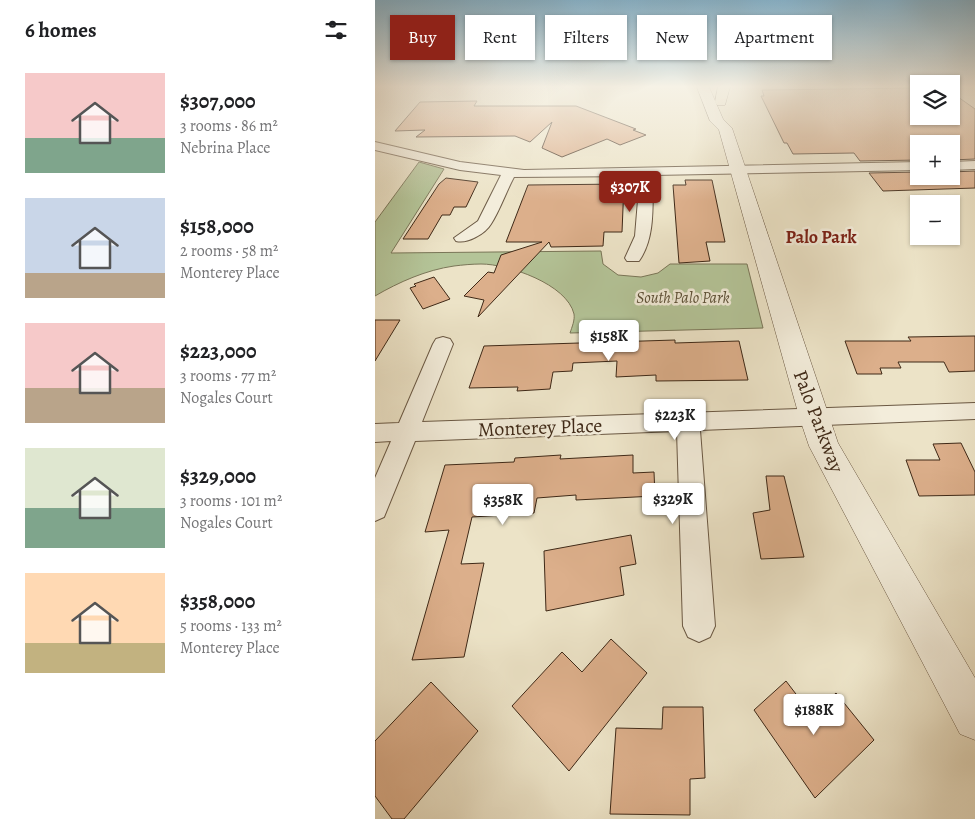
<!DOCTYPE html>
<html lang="en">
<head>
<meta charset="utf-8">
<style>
	:root { --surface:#fff; --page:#f2f2f2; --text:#202124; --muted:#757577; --accent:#8f2418 }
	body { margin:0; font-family:Alegreya,serif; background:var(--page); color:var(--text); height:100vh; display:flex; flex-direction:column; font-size:19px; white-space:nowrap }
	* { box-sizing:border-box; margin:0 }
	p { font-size:16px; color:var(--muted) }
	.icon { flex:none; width:28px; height:28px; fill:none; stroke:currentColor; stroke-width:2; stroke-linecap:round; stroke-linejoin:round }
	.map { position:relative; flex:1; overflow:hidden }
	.panel { display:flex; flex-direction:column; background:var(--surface); width:375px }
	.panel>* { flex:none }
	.guide { position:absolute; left:15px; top:15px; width:475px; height:45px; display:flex; gap:10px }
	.controls { position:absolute; left:535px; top:75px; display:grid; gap:10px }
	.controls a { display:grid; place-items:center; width:50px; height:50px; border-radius:0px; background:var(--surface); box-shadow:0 1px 4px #0004; font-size:25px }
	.price { position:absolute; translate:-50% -42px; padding:0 11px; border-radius:5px; background:#fff; color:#222; font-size:16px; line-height:32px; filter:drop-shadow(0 1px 2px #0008) }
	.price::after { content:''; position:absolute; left:50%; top:30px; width:15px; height:11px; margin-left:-8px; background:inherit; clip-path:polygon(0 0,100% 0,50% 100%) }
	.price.on { background:var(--accent); color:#fff }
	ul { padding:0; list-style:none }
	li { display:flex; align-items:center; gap:15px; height:125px; padding:0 25px }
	li span { display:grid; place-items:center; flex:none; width:140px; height:100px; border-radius:0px; color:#555 }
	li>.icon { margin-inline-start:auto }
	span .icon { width:60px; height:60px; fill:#fffc; stroke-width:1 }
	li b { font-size:21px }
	h2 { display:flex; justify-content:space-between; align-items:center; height:60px; padding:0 25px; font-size:21px }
	.chip { padding:0 18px; border-radius:0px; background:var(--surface); box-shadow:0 1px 4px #0004; font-size:18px; line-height:45px }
	.chip.on { background:var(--accent); color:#fff }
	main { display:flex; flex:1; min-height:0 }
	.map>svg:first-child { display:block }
</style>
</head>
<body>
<main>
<section class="panel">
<h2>6 homes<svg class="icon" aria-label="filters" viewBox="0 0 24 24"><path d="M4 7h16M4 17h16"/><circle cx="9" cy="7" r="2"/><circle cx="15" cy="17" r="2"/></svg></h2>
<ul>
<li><span style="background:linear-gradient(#f6c9c9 65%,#7fa58c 0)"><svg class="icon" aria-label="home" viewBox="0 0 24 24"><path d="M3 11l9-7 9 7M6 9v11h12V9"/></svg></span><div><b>$307,000</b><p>3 rooms · 86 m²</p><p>Nebrina Place</p></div></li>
<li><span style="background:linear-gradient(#c9d6e8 75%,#b9a48a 0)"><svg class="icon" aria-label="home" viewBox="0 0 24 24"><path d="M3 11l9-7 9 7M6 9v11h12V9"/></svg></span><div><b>$158,000</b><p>2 rooms · 58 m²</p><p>Monterey Place</p></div></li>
<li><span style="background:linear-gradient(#f6c9c9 65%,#b9a48a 0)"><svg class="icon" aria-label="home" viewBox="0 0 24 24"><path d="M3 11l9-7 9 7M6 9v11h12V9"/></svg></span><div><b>$223,000</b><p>3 rooms · 77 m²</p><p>Nogales Court</p></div></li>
<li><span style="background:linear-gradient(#dfe7d0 60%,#7fa58c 0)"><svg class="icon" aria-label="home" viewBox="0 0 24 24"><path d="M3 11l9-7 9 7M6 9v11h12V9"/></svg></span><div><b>$329,000</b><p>3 rooms · 101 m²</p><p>Nogales Court</p></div></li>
<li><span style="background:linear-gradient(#ffd9b3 70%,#c2b280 0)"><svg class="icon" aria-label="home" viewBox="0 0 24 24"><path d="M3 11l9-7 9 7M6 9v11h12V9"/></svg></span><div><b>$358,000</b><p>5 rooms · 133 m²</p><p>Monterey Place</p></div></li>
</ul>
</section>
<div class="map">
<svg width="600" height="819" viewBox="0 0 600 819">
	<rect width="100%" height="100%" fill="#ece3c7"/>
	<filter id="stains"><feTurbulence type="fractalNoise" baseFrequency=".004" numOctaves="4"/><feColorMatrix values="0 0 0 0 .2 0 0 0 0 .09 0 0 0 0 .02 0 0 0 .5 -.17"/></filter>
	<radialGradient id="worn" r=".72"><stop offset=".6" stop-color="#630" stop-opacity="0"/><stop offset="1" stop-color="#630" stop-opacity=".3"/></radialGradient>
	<path fill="#b4c498" stroke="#7a7658" d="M44,162l25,7 -53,84 210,-2 2,13 15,11 23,2 17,-4 12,-9h77l16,64 -193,5c2,-6 5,-13 4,-19 -7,-30 -66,-50 -93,-50 -9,0 -19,1 -27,2 -28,4 -55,16 -79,30v-74z"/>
	<g fill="#dcaf8b" stroke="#3f2917">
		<path d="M544,88v28h32v-24l24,17v50l-24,1v-16h-32v16l-59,1 -6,-8 -61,1 -6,-11h-3l-23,-47h3l-2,-6z"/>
		<path d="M102,101l-3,5h102l60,23 -3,1 13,5 -26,10 -13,-6 -45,18 -20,-9 10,-26 -22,20 -15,-6 -99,1 9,-7 -30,1 25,-29z"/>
		<path d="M600,171v17l-92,3 -14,-18 50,-1v4h32v-4z"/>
		<path d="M71,178l32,4 -12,25h-12l-4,8h-8l-14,24h-25l36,-55z"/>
		<path d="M310,180h27l13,62h-19l4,19 -31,2 -6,-78h13z"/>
		<path d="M249,184l-2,48h-18l-1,14 -52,1 -2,-5 -71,75 6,-17 -20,-4 24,-24 6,1 7,-18 41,-13h-36l22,-57z"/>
		<path d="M59,277l16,22 -27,10 -13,-21 6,-2 -2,-2z"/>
		<path d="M0,320h25l-25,41z"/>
		<path d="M600,336v35l-26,1 -5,-10h-46l3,6h-21l2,6h-25l-12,-33h66l-3,-4z"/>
		<path d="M300,340v3l64,-2 9,39 -92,1v-6l-40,2 1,-16 -44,2 -1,8 -19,1 -3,17 -33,2 1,-4 -49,1 15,-42z"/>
		<path d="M586,443l14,29v23l-56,1 -13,-36h34l-7,-16z"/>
		<path d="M186,455l-1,4 73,-4v18l21,-1 1,24 -79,4v-5l-39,3 -3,15 -62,4 -11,47 23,-1 -20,94 -52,3 37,-130 -24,2 20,-67 69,-3 1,-4z"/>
		<path d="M391,476h18l20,81 -43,2 -8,-46 17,-3z"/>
		<path d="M256,535l5,29 -16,3 4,28 -78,16 -2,-60z"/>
		<path d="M236,639l36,34 -78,98 -57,-65 50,-54 20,20z"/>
		<path d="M411,681l26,34 24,-22 38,47 -59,58 -61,-88z"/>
		<path d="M56,682l47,49 -74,88h-12l-17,-23v-55z"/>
		<path d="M288,707h40l2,71 -15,1v36l-80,-1 6,-86 46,1z"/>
	</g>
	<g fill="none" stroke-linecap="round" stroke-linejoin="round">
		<g stroke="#6a5843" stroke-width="2">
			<g id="minor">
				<path d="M0,142l85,20 64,8 395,-8v8l-266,5c-1,29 3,62 -14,86h-12l-2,-3 10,-22 5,-60 -126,1c-8,15 -14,33 -23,47 -6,10 -24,20 -35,17l-2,-3 24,-17 23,-46 -41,-5 -85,-20z"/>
				<path d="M600,161v8l-24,1v-8z"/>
				<path d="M68,337l7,2 3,5 -31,78 553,-19v16l-275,11 15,196 -5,11 -11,5 -11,-5 -5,-11 -6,-195 -262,10 -31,76 -9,4v-43l16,-37 -16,1v-18l24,-1 34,-79 3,-5z"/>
			</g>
		</g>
		<g stroke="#6a5843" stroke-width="1">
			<path id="tertiary" d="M322,87h12l14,32 9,9 106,315 137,235v62l-15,-6 -151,-288 -10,-30 -80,-286 -9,-9z"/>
		</g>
		<g stroke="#3f2917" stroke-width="1">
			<path id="trunk" d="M343,87h12l-5,18h-8l-2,-3z"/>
		</g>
		<use href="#minor" fill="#f3eddb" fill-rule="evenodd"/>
		<use href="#tertiary" fill="#f3eddb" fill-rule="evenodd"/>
		<use href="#trunk" fill="#ece3c7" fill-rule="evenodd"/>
	</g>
	<linearGradient id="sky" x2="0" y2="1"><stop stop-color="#88b8d3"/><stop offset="0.43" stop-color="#f6f2e6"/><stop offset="1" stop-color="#f6f2e6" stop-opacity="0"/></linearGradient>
	<rect width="600" height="201" fill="url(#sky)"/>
	<g text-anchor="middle" stroke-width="5" stroke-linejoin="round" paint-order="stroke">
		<g font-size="16" font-style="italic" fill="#5c5037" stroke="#f3eddb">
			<text x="308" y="303">South Palo Park</text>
		</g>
		<g font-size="18" font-weight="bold" fill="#7a1f14" stroke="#f3eddb">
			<text x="446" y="243">Palo Park</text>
		</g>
		<g font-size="20" fill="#3f2917" stroke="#f3eddb">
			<text transform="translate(444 421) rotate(69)" y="7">Palo Parkway</text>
			<text transform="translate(165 427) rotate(-2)" y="7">Monterey Place</text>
		</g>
	</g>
	<rect width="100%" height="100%" filter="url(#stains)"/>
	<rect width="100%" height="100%" fill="url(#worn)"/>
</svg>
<div class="controls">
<a><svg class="icon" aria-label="layers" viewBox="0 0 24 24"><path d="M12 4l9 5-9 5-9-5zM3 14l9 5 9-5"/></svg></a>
<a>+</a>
<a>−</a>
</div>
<b class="price on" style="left:255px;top:213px">$307K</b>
<b class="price" style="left:234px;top:362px">$158K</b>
<b class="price" style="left:300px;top:441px">$223K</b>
<b class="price" style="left:298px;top:525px">$329K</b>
<b class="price" style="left:128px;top:526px">$358K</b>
<b class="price" style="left:439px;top:736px">$188K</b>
<div class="guide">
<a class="chip on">Buy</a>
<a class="chip">Rent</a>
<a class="chip">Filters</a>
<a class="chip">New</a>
<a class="chip">Apartment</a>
</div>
</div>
</main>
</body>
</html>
